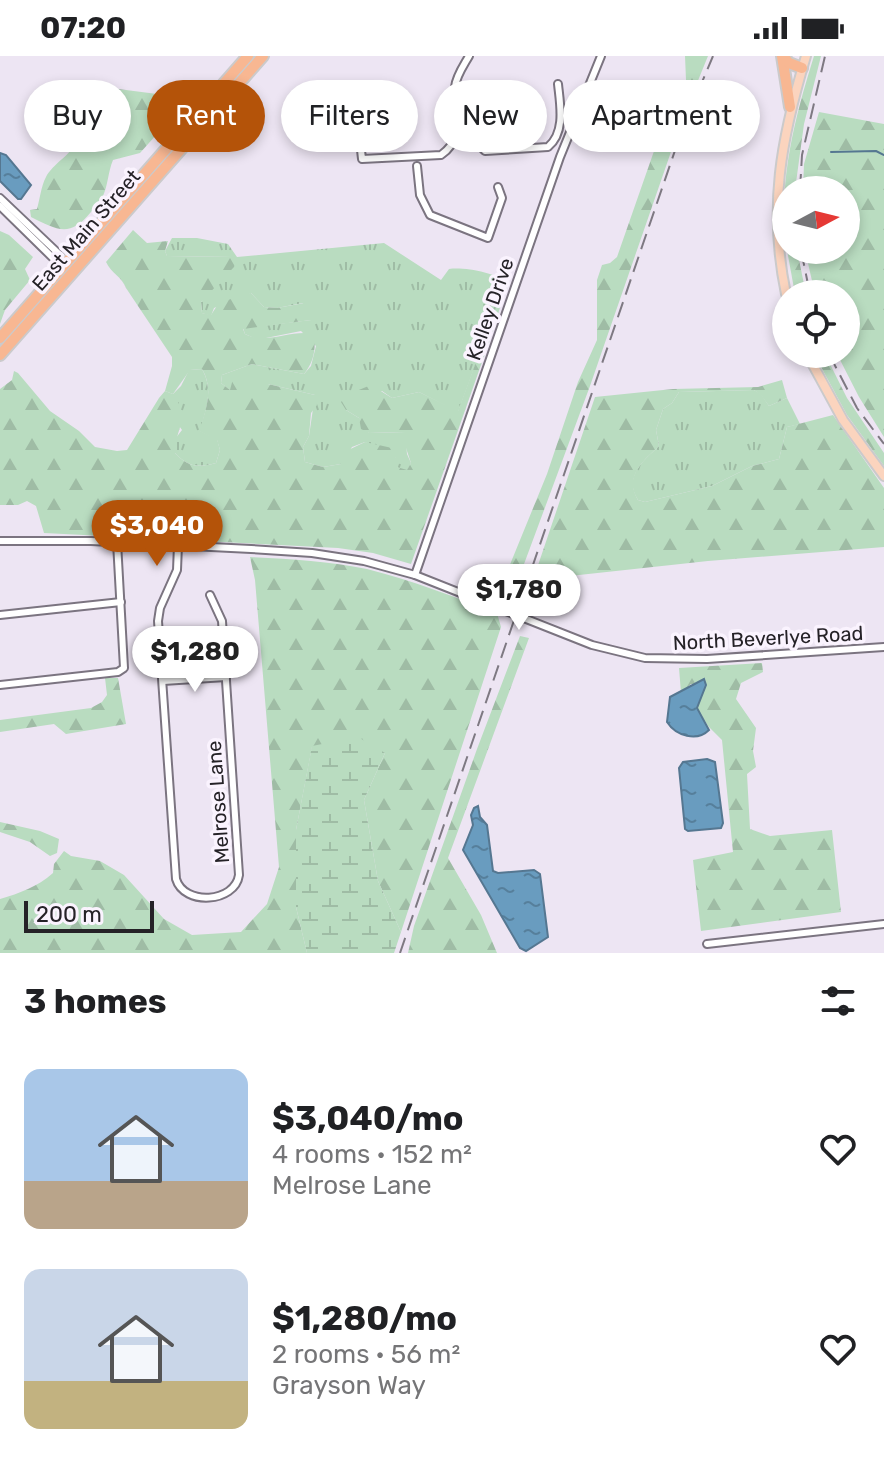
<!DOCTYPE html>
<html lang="en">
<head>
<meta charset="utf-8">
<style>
	:root { --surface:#fff; --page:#f2f2f2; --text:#202124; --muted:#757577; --accent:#b45309 }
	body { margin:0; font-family:Rubik,sans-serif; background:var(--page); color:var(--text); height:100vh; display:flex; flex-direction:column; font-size:30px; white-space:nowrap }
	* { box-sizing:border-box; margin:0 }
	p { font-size:26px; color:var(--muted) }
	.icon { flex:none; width:44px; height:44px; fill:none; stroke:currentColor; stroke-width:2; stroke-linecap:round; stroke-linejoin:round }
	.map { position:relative; height:897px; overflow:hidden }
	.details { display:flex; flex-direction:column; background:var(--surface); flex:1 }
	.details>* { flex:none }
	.top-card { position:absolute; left:24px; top:24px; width:836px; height:72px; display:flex; gap:16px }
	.needle { width:52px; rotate:83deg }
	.controls { position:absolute; left:772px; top:120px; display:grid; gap:16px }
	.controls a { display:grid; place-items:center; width:88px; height:88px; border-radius:50%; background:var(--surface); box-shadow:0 4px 12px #0003; font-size:40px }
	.scale { position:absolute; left:24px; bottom:20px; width:130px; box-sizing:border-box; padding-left:8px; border:4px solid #252227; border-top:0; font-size:22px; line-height:28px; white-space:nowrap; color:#252227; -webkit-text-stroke:6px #faf3fe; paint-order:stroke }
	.price { position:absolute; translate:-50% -68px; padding:0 18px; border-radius:28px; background:#fff; color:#222; font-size:26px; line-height:52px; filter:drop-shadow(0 2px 4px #0008) }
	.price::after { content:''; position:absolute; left:50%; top:48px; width:24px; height:18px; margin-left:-12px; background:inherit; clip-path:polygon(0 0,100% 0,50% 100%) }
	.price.active { background:var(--accent); color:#fff }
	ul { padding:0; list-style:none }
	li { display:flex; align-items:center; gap:24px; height:200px; padding:0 24px }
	li span { display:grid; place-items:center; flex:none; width:224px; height:160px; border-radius:16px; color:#555 }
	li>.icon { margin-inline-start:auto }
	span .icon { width:96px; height:96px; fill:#fffc; stroke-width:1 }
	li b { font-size:34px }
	h2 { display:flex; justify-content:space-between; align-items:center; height:96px; padding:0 24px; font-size:34px }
	.pill { padding:0 28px; border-radius:36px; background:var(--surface); box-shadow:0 4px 12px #0003; font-size:28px; line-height:72px }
	.pill.active { background:var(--accent); color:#fff }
	.status { display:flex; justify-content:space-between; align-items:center; height:56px; padding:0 40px; background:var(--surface); direction:ltr }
	.status svg { height:22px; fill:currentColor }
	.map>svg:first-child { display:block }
</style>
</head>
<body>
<div class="status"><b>07:20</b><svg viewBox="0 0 49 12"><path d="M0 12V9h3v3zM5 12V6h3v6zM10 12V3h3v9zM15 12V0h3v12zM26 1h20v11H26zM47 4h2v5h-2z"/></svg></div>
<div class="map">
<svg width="884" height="897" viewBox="0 0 884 897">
	<defs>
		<pattern id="grass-tufts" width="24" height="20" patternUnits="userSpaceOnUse" patternTransform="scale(2)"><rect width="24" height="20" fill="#b9dcc0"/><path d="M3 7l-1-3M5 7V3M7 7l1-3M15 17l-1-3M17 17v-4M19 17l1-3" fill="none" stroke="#9fbca5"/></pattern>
		<pattern id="forest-firs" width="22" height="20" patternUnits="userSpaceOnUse" patternTransform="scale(2)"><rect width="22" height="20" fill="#b9dcc0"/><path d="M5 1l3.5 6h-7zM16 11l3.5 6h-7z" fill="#9fbca5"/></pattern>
		<pattern id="wetland-marsh" width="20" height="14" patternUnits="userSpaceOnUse" patternTransform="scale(2)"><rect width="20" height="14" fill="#b9dcc0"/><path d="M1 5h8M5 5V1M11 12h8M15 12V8" fill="none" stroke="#9fbca5"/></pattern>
		<pattern id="water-ripples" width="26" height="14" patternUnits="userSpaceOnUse" patternTransform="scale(2)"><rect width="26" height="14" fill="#699cbf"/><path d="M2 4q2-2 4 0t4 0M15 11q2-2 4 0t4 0" fill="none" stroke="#567f9b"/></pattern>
	</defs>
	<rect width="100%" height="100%" fill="#ede5f3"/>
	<g fill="url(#grass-tufts)">
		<path d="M172,182h25l31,6 9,13 147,-14 57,37 8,-11c17,-2 47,4 59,14l-20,62 -5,-1 -25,68 -39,-20 -27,6 -10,-7 -36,19 13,8 10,15 36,-1 2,22 4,9 -4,8 -11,-4v-9l-31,-16 -13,5 -11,17 -18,3 -18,-5 -2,-15 6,-11 6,-41 -47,-11 -37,7 -10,-8 1,-8 30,-11 52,10 7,-8 5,-20 -15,-15 -35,7h-12l-9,-4 -2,-6 68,-8 -8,-17 -26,5 -13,-1 -13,-14 -37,15 -3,8 -9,-3 -1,-11 31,-45 -65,-1 -2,-5z"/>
		<path d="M202,313c12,21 4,40 -2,62l17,8 3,11 -4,13c-19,5 -28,4 -41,-10v-14l7,-9 -23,-32 6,-7 8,3 8,-8 8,-16z"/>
		<path d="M754,334l7,4 8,12 18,-8 13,26 -13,3 -8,32 -27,7 -40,20 -67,16 -7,-2c-15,-23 5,-39 21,-54l-3,-16 7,-21 9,-6 7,-11z"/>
	</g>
	<g fill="url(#forest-firs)">
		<path d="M685,0h23l-26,64 -92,266 -73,197 -10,20 -15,-5 4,-21 13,-10 38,-93 31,-92 19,-42v-60l5,-15 8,-2 7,-6 51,-146 18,-31z"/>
		<path d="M814,0h7l-17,68 -9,66h-9v56c-8,-65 9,-129 28,-190z"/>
		<path d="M95,30l62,8 18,20 -35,39 -27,7c-5,12 -5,25 -10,36 -3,6 -9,11 -12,16 -21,26 -34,18 -60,5l-1,-7 7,-1c3,-10 4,-23 9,-32 14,-24 39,-21 23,-60z"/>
		<path d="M819,56l65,12v313l-25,-40 -22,-43h9v-60h-31l-10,-44h41v-60h-43l1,-26z"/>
		<path d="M133,174l14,13 21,-2 -3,10 2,5 65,1 4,4 -2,6 -33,35 1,11 9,2 9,-14c13,0 19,-8 31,-8l13,14 13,1 27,-5 9,10 -2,7 -68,9 2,5c22,11 46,-5 69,0 2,15 0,28 -10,40l-52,-10 -30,11 -1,8 9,7 4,-15 31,-1 3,10 47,11 2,10 -6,8 -2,23 -6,11 2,15 18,5 18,-3 -1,-10 25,-12 27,6 4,10 1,9 10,3 4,-7 -8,-24 2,-7 -36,1 -8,-4 -2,-11 -13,-8 -5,-8 8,-8 22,-9 21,13 27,-6 39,19 25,-68 5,2 -77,219 -38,-11 -35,-5 -294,-15 -8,-27 -9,-5 -9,4h-18v-116l12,-9 2,-9 4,2 32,38 29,20 16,16 22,4 10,-1 32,-52 9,-2 9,3c11,26 -2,30 -2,54 13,14 22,15 41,10l4,-13 -3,-10 -18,-9c7,-21 15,-42 3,-62l-12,1 -17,24 -8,-3 7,-25v-9l-46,-69c-4,-11 -15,-15 -20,-26z"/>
		<path d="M0,175l9,4 24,22 -8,12 5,11 -25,30 -5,14z"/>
		<path d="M787,194h10l9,44h-11z"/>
		<path d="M814,298h11l22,44 37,55v13l-37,-51z"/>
		<path d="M782,324l5,18 -18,8 -8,-11 -7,-5 -75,2 -7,11 -9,6 -7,21 3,16c-16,15 -35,31 -21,54l7,2 67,-16 40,-20 27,-7 8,-32 46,-12 51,73v59l-176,14 -175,19 62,-183 78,-8 85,-2z"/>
		<path d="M250,501c39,2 79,4 117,12 44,11 88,28 130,44l4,14 -100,305 -23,-51 -14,-81 21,-47 -73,-6 -16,83v77l11,46h-307v-54c20,-6 37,-12 53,-26l1,-9 10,-13 7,5 29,5 24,14 40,44 28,16 49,-3 26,-28 12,-37 -24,-287z"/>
		<path d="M520,580l9,2 -81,220 33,57 16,38h-89l6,-27 63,-177z"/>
		<path d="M762,607l1,9 -22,11 -5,16 20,29 -3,23 3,16 -9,7 3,55 20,7 62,-6 9,82 -140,19 -8,-71 40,-8 -11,-112 -14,-14 -11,-18 9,-23 -15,-1 -10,9 -2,-25z"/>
		<path d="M105,622h13l8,46 -60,10 -12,-10 -54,8v-12l91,-12 11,-6 5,-7z"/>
		<path d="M0,766l40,9 19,8 -2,14 -7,3 -20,-14 -30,-10z"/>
	</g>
	<path fill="url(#wetland-marsh)" d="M358,681l27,16 -21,47 14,81 23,51 -7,21h-87l-11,-46v-77l16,-84z"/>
	<g fill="url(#water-ripples)" stroke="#557791" stroke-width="2">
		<path d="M0,97l6,2 25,30 -10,14h-3l-18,-18z"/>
		<path d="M704,623l2,6 -9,23 12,22c-12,12 -33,6 -42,-8l3,-25z"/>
		<path d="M707,703l8,3 8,61 -2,5 -33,3 -3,-2 -6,-61 4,-6z"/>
		<path d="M478,750l2,11 7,8 6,46 5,2 36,-3 6,4 8,63 -22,14 -6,-3 -57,-98 10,-25 -2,-10 3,-7z"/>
	</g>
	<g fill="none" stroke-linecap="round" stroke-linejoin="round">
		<path stroke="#557791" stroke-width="2" d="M831,96l45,-1 8,4"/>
		<g stroke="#7b7480" stroke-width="10">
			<g id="minor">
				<path d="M354,31l8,72 79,-4c26,-18 11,-43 14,-68 1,-11 9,-22 14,-31"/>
				<path d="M456,45l12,-1 8,6 5,41 4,4 63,-4c18,-15 12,-43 10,-63"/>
				<path d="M417,110l3,29 10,20 58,23 14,-40 -4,-11"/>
				<path d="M0,142l60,57 5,11"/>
				<path d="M0,150l54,53 3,12"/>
				<path d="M0,485h91l160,8 61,4 52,8 51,14 177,70 53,13 62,1 177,-12"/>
				<path d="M178,489l-1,25 -17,38 -2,13 18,258c8,27 59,24 63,-4l-17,-254 -12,-26"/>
				<path d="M415,519l145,-418 41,-101"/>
				<path d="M0,559l121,-13"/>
				<path d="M163,625l63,-4"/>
				<path d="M0,629l118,-13 6,-4 -7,-126"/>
				<path d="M707,888l177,-20"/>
			</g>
		</g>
		<g stroke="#cbcacb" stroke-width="12">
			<g id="major">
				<path d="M786,238c-18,-86 -5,-155 20,-238"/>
				<path d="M807,298l36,66 41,56"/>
			</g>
		</g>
		<g stroke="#cbcacb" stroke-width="14">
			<g id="highway">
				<path d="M782,0l8,51"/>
				<path d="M783,0l6,7 13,5"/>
				<path d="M0,282l248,-282"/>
				<path d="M0,299l263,-299"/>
			</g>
		</g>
		<use href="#minor" stroke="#fff" stroke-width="6"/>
		<use href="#major" stroke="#fbd4be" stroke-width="8"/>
		<use href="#highway" stroke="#f8b792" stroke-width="10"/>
		<g stroke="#7e7982" stroke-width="2" stroke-dasharray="16 8" stroke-linecap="butt">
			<path d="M800,134l2,-35 23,-99"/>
			<path d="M801,194l9,44"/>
			<path d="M829,298l28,54 27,36"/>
			<path d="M400,897l282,-823 31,-74"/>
		</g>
	</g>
	<g text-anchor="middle" stroke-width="7" stroke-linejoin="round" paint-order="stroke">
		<g font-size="20" fill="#252227" stroke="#faf3fe">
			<text transform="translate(86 174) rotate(-49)" y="7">East Main Street</text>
			<text transform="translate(490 253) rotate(-71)" y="7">Kelley Drive</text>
			<text transform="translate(768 582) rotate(-3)" y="7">North Beverlye Road</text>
			<text transform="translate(218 746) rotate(-94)" y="7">Melrose Lane</text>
		</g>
	</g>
</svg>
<div class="controls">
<a><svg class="needle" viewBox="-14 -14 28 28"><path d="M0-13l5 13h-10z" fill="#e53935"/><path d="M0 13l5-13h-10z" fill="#757577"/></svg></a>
<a><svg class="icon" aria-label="locate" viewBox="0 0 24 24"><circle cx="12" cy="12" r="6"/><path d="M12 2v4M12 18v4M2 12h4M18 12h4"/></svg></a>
</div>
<div class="scale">200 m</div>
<b class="price active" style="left:157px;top:512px">$3,040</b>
<b class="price" style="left:519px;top:576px">$1,780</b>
<b class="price" style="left:195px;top:638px">$1,280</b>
<div class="top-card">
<a class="pill">Buy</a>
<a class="pill active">Rent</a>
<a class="pill">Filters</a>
<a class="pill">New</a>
<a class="pill">Apartment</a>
</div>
</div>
<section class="details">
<h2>3 homes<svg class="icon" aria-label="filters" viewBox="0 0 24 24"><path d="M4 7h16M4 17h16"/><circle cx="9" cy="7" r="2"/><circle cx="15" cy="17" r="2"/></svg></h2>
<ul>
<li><span style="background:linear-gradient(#a9c7e8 70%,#b9a48a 0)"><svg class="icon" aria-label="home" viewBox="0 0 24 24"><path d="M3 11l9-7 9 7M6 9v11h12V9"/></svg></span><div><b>$3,040/mo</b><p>4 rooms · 152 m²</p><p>Melrose Lane</p></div><svg class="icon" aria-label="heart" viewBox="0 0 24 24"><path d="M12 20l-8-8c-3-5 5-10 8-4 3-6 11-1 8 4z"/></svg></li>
<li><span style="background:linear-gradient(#c9d6e8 70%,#c2b280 0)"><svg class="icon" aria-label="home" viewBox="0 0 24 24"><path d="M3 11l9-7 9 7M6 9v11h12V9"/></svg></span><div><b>$1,280/mo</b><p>2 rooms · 56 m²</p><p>Grayson Way</p></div><svg class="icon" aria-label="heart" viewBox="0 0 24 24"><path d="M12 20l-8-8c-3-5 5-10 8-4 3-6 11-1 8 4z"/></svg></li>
</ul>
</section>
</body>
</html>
